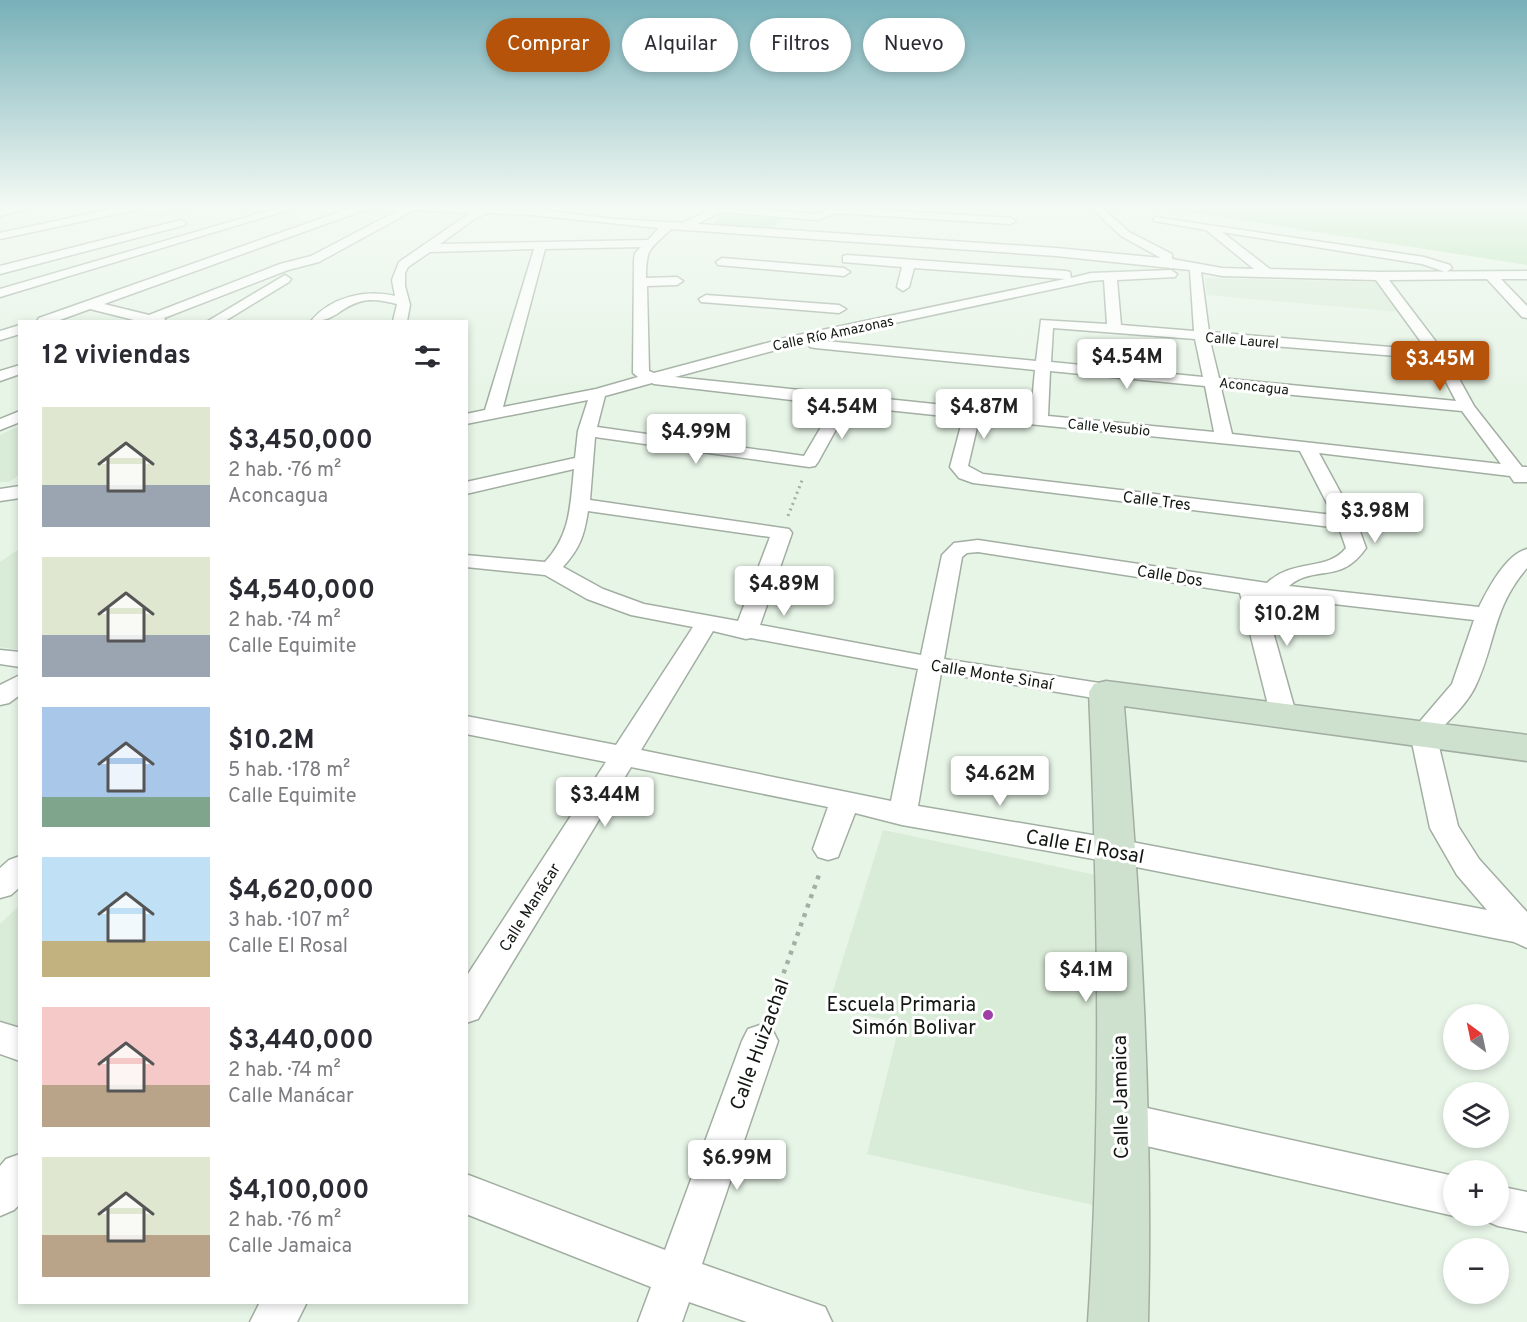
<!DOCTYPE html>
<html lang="es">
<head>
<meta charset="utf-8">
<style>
	:root { --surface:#fff; --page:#f7f7f7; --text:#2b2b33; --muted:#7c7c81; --accent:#b45309 }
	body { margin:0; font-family:Overpass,sans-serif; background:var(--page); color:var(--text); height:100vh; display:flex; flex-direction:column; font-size:22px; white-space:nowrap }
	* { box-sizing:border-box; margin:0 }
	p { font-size:20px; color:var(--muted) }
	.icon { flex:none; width:33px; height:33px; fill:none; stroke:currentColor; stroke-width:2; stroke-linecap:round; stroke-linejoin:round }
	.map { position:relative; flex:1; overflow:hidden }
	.sheet { position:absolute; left:18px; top:320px; width:450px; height:984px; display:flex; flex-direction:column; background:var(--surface); border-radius:0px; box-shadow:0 3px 9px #0003 }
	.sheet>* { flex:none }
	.hud { position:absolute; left:486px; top:18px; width:570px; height:54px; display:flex; gap:12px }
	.needle { width:39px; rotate:327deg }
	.controls { position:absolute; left:1443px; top:1004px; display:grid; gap:12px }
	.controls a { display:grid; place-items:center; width:66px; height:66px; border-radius:50%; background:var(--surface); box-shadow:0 3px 9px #0003; font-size:30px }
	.price { position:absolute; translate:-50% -51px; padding:0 14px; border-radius:6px; background:#fff; color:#222; font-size:20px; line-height:39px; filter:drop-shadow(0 2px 3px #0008) }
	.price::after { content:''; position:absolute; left:50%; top:36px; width:18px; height:14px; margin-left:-9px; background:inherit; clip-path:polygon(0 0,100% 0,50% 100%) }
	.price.active { background:var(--accent); color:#fff }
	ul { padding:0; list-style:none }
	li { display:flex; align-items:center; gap:18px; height:150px; padding:0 24px }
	li span { display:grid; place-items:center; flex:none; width:168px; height:120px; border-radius:0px; color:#555 }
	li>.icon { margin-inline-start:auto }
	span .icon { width:72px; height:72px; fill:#fffc; stroke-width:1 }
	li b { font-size:26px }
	h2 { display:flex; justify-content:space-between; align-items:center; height:72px; padding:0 24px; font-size:26px }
	.pill { padding:0 21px; border-radius:27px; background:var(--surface); box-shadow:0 3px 9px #0003; font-size:21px; line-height:54px }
	.pill.active { background:var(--accent); color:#fff }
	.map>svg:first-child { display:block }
</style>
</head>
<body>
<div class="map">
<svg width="1527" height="1322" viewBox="0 0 1527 1322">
	<rect width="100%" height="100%" fill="#e7f5e7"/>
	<g fill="#d9ecd8">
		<path d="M161,205h47l-59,15 -21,-8z"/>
		<path d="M1205,278l174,4 21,30 -193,-17z"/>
		<path d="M19,426v49l-10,7h-9v-47z"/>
		<path d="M19,549v101l-19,-3v-85z"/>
		<path d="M883,830l227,48 5,332 -248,-56 33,-131 -72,-16z"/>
		<path d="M19,906v121l-19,-7v-96z"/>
	</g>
	<g fill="#b5e4b5">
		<path d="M1144,205h383v60z"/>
		<path d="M722,215l59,4 -9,11 -61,-5z"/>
	</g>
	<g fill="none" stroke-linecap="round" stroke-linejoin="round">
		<g stroke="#a2aea2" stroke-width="3">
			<g id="street">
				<path d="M23,205h20l-43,11v-6z"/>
				<path d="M130,205h19l-5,3 -144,31v-6z"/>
				<path d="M288,205h16l-304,92v-8z"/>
				<path d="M359,205l173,4 81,10 69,4 37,-17 97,8 22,-9h14l-3,3 162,10 5,3 -5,3 -175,-11 -19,7 -96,-8 -24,12 359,24 105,10 -40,-22 -33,-31h11l30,27 43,22v5l50,9 32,1 -48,-39 -52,-9v-4l270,40 26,8 2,3 -6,4 -24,-8 -200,-32 48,37 110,3 147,-1v8h-26l26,27v12l-5,-1 -35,-38 -98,1 57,75 28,51 48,61h5v15h-13l-4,-6 -191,-23 38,70 9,25c-25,37 -51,16 -77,38l190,21c9,-18 27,-53 48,-58v19c-35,40 -31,76 -52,119 -8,17 -26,33 -39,47l22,92 21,33 48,53v36l-13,-6 -398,-79 -214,-38 -47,-12 -17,44 -10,3 -10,-3 -5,-8 15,-42 -197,-40 -153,252 -12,4v-46l140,-215 -140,-28v-18l150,29 77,-118 -62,-12 -44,-16 -42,-24 -79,-8v-12l79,7c26,-28 25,-56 29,-93l-108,25v-12l109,-24 3,-27 10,-31 -122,24v-10l19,-4 49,-161 -104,3 -22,15 -3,6v13l5,19 -3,16h-14l4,-17c-13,-3 -26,-6 -38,-2 -22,7 -22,19 -48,19 20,-24 54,-32 84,-25l-3,-16 7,-18 71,-49 -56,-3 -95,52 -31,8 -124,48 2,3h-28l-48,-12 -33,12h-20l2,-3zM370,208l29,2 -88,46 -31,8 -131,51 -45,-11zM489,213l43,2 127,13 -11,12 -208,4 37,-27zM671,229l385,27 134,14 4,61 -73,-6 -4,-45 58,-3 2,-3 -6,-4 -80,3 -20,5 -1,-6 -4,-1 -219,-16 -4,1v6l59,5 -5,20 6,4 6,-4 5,-19 151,11 -276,58 -135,36 -5,-2 -2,-85 30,-1 6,-4 -6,-4 -31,1c0,-31 4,-28 25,-49zM641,247l-6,6 -1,7 -1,113 5,4 -42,12 -93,18 42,-158zM1201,272l21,4 154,4 51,70 -218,-18zM1104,280l3,44 -66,-4 -5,41 -221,-21 276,-59zM1053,328l142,11 8,38 -152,-15zM810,341l-2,3 2,3 5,1 220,22 -4,44 -356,-37zM1210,341l224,18 22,42 -237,-23zM1050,371l155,15 9,46 -166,-16zM652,383l2,1 180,21 -30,51 -207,-29 8,-31zM1221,388l241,23 39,53 -269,-30zM849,406l114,12 -13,49 9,11 14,5 366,45 7,20c-19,24 -53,10 -79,35l-289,-43 -24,3 -12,12 -21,100 -161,-30 32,-92 -3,-4 -199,-29 5,-63 214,30 6,-1 3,-4zM979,419l321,32 33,64 -350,-41 -15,-8zM588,511l182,26 -32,84 -94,-17 -41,-15 -40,-22c17,-19 21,-31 25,-56zM978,552l262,41 31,124 4,6 9,3 9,-3 4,-6 -34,-121 211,24 -22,64 -42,49 20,95 27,47 30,35 -371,-71 -198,-33 23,-133 165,27 9,-2 3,-6 -3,-6 -9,-2 -162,-25 18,-102 5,-4zM713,631l33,8 5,-1 167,31 -27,132 -250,-51z"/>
				<path d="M181,220l5,3 -1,2 -185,49v-8z"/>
				<path d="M722,258l122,10 6,4 -6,4 -126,-11 -2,-3z"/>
				<path d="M285,275l6,4 -2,3 -64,39h-17z"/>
				<path d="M706,295l133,10 7,4 -7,4 -138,-11 -2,-3z"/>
				<path d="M20,325v9l-20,6v-9z"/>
				<path d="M20,365v9l-20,7v-10z"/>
				<path d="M20,411v11l-20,8v-11z"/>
				<path d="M20,486v12l-20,3v-12z"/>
				<path d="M0,650l20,2v15l-20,-3z"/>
				<path d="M20,675v20l-11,8 -9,2v-20z"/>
				<path d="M20,856v31l-9,8 -11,3v-30l9,-8z"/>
				<path d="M0,1022l20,6v33l-20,-7z"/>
				<path d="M760,1025l12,4 6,12 -76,223 123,43 7,15h-85l-58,-20 -7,20h-44l13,-35 -185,-73v-40l199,76 77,-209 6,-12z"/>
				<path d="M1120,1102l334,74v39h2l-2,1 -334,-76 -13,-6 -6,-13 6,-13z"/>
				<path d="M20,1154v50l-6,6 -14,6v-50l6,-7z"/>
				<path d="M1498,1186l29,6v40l-29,-6 -14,-6 -2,-5h16z"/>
				<path d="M260,1302h47l-10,20h-47z"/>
			</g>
		</g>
		<g stroke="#a2aea2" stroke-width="3">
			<path id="secondary" d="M1106,681l421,54v26l-403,-55c17,204 29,411 24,616h-60c14,-209 10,-420 1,-630l5,-8z"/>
		</g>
		<path stroke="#a3afa3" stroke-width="3" stroke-dasharray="2 4" stroke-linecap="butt" d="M788,516l15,-38"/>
		<path stroke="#a3afa3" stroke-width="4.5" stroke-dasharray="4 6" stroke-linecap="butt" d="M770,1011l50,-139"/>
		<path stroke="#a3afa3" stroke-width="6" stroke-dasharray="4.5 8" stroke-linecap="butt" d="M769,1015l2,-5"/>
		<use href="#street" fill="#fff" fill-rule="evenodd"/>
		<use href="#secondary" fill="#cee1ce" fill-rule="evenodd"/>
	</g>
	<linearGradient id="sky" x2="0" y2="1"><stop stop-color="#77b0b8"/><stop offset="0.53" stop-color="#f4faf4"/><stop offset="1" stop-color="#f4faf4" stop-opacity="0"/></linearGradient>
	<rect width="1527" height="390" fill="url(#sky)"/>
	<circle fill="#9e3ea6" stroke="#fff" stroke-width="2" cx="988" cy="1015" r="6"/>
	<g text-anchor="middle" stroke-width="6" stroke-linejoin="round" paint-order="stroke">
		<g font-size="14" fill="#121712" stroke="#fff">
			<text transform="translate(833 333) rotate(-12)" y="5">Calle Río Amazonas</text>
			<text transform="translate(1242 340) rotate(5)" y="5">Calle Laurel</text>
			<text transform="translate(1254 386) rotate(6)" y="5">Aconcagua</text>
			<text transform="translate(1109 427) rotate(5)" y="5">Calle Vesubio</text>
		</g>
		<g font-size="16" fill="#121712" stroke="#fff">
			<text transform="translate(1157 500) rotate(7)" y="6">Calle Tres</text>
			<text transform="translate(1170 575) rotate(9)" y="6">Calle Dos</text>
			<text transform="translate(992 674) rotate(9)" y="6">Calle Monte Sinaí</text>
			<text transform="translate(529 907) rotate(-58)" y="6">Calle Manácar</text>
		</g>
		<g font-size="20" fill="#121712" stroke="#fff">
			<text transform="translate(1085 846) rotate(10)" y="7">Calle El Rosal</text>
			<text transform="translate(759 1044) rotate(-70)" y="7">Calle Huizachal</text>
			<text transform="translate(1120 1097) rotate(-91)" y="7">Calle Jamaica</text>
		</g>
		<g font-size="20" fill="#121712" stroke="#fff" text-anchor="end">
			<text x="976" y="1011">Escuela Primaria<tspan x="976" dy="23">Simón Bolivar</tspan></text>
		</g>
	</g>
</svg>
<div class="controls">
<a><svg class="needle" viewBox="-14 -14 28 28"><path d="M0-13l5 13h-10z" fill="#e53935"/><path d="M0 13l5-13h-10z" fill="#7c7c81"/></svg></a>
<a><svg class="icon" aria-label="layers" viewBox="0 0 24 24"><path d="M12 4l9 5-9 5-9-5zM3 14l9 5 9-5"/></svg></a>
<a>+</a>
<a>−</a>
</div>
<b class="price" style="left:1127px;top:390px">$4.54M</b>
<b class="price active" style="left:1440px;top:392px">$3.45M</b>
<b class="price" style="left:842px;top:440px">$4.54M</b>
<b class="price" style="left:984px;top:440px">$4.87M</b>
<b class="price" style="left:696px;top:465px">$4.99M</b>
<b class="price" style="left:1375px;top:544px">$3.98M</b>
<b class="price" style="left:784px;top:617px">$4.89M</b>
<b class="price" style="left:1287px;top:647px">$10.2M</b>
<b class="price" style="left:1000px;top:807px">$4.62M</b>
<b class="price" style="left:605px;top:828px">$3.44M</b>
<b class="price" style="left:1086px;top:1003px">$4.1M</b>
<b class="price" style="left:737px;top:1191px">$6.99M</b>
<div class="hud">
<a class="pill active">Comprar</a>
<a class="pill">Alquilar</a>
<a class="pill">Filtros</a>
<a class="pill">Nuevo</a>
</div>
<section class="sheet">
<h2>12 viviendas<svg class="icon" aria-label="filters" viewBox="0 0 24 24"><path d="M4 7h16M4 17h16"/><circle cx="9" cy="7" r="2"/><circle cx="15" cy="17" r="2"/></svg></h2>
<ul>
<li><span style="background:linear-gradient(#dfe7d0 65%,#9aa5b1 0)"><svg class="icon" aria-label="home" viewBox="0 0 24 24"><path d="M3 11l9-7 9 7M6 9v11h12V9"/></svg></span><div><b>$3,450,000</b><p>2 hab. · 76 m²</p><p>Aconcagua</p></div></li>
<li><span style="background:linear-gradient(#dfe7d0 65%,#9aa5b1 0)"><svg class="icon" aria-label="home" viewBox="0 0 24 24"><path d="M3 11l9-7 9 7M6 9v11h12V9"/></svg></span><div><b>$4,540,000</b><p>2 hab. · 74 m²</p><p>Calle Equimite</p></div></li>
<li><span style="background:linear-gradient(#a9c7e8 75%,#7fa58c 0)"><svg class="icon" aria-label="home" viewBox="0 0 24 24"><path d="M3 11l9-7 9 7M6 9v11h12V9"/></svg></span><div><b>$10.2M</b><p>5 hab. · 178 m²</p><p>Calle Equimite</p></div></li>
<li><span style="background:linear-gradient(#bfe0f5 70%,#c2b280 0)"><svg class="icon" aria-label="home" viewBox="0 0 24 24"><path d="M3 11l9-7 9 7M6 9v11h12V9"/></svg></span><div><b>$4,620,000</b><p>3 hab. · 107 m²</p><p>Calle El Rosal</p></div></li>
<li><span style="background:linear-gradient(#f6c9c9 65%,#b9a48a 0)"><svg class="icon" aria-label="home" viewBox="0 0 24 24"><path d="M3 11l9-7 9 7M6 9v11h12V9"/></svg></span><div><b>$3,440,000</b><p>2 hab. · 74 m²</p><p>Calle Manácar</p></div></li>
<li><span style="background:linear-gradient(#dfe7d0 65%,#b9a48a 0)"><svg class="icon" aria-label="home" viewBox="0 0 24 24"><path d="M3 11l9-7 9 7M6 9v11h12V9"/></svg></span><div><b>$4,100,000</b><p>2 hab. · 76 m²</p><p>Calle Jamaica</p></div></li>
</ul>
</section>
</div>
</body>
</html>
